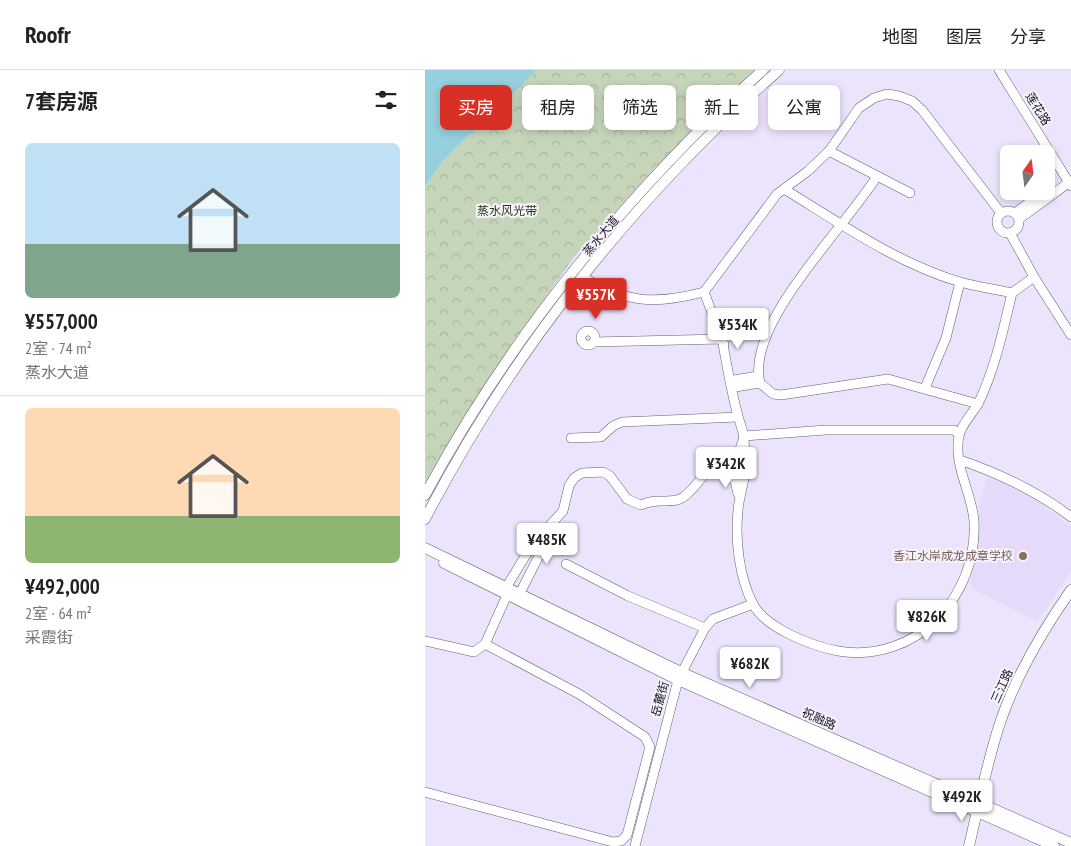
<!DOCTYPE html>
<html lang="zh">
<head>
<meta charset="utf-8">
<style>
	:root { --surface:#fff; --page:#f6f6f6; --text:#222; --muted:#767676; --line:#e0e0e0; --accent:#d93025 }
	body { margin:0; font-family:"PT Sans Narrow","Noto Sans SC",sans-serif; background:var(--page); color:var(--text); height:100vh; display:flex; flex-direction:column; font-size:19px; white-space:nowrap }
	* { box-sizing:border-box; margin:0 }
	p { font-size:16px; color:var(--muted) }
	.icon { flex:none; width:28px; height:28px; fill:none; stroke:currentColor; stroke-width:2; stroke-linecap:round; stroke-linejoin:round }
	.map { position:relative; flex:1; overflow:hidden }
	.panel { display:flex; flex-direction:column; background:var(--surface); width:425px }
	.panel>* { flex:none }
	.guide { position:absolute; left:15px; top:15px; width:475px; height:45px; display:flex; gap:10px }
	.needle { width:32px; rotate:14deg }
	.fabs { position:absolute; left:575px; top:75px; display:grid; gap:10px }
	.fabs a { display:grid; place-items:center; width:55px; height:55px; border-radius:8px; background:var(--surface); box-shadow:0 2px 8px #0003; font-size:25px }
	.price { position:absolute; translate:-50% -42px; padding:0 11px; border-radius:5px; background:#fff; color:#222; font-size:16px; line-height:32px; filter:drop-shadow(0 1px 2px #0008) }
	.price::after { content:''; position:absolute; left:50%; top:30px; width:15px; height:11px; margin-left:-8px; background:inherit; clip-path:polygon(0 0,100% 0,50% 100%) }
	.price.current { background:var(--accent); color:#fff }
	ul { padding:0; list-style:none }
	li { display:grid; align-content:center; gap:10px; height:265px; padding:0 25px }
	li+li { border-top:1px solid var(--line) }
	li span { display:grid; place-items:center; height:155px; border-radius:8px; color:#555 }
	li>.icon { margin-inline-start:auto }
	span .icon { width:90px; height:90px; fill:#fffc; stroke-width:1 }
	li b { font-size:21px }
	h2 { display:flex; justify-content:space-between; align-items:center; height:60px; padding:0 25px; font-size:21px }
	.chip { padding:0 18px; border-radius:8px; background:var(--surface); box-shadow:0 2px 8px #0003; font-size:18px; line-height:45px }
	.chip.current { background:var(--accent); color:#fff }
	header { display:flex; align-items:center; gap:30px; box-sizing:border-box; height:70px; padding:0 25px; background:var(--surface); border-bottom:1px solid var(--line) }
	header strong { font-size:24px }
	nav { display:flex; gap:28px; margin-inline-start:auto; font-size:18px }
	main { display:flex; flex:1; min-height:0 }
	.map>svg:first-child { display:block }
</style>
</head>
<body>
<header>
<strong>Roofr</strong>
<nav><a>地图</a><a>图层</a><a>分享</a></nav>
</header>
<main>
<section class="panel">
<h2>7套房源<svg class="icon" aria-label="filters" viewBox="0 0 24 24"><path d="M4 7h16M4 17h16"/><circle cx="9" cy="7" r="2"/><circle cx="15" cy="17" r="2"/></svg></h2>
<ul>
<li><span style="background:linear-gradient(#bfe0f5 65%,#7fa58c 0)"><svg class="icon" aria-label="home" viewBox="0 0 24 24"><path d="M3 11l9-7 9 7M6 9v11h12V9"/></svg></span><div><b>¥557,000</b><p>2室 · 74 m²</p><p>蒸水大道</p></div></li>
<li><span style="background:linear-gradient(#ffd9b3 70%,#8fb573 0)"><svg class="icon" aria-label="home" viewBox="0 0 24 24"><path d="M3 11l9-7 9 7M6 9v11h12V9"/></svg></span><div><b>¥492,000</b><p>2室 · 64 m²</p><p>采霞街</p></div></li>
</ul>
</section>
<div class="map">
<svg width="646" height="776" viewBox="0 0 646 776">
	<defs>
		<pattern id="park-crowns" width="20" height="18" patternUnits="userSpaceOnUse" patternTransform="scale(1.25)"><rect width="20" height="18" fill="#c5d5ba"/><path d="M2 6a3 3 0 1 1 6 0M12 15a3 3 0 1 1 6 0" fill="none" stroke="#a8b69f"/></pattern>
	</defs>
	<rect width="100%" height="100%" fill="#ece3fc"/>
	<path fill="#e6dafb" d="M565,407l40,18 41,32v45l-34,49 -61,-30 -6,-7 7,-36 3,-50 3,-1 -1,-6 5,-13z"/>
	<path fill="url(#park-crowns)" d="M111,0h219l-103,101 -78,86 -78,111 -71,115v-297l18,-25 27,-27 13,-8z"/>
	<path fill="#96cfdd" d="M0,0h111l-53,56 -13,8 -27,27 -18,25z"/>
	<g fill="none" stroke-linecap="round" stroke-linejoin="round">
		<g stroke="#655d73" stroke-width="10">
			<g id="minor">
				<path d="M574,0l72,116"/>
				<path d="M404,81l81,42"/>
				<path d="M452,106c-30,50 -132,147 -117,207l13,11 8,1 107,-16 90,25"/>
				<path d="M359,119c56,34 112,74 176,93 17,5 35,7 52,11"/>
				<circle cx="583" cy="152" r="11"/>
				<path d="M590,143l30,-22"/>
				<path d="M594,149l52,-38"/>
				<path d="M585,163l24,44 37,58"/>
				<path d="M158,207c44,26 71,28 121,15l73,-98 31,-23 21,-20 30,-43 15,-10 13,-4 12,2 13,5 10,9 79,103"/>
				<path d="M279,222l20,52"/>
				<circle cx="163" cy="268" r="7"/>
				<path d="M169,272l128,-3c5,26 9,52 16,77 2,8 6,16 6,24 1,11 2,23 1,33 -2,13 -6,25 -7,37 -3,30 1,67 15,94 12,24 59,42 85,47 78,13 140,-54 136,-130 -2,-28 -21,-56 -15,-85 2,-11 13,-22 19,-32 17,-35 25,-73 34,-111l22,-16"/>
				<path d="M333,306l-24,4 -3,4 4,3 25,-4"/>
				<path d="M500,318l21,-50 14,-56"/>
				<path d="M146,368l30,-1 12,-11 9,-4 116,-5"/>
				<path d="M535,390c41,14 77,31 111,57"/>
				<path d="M290,400c17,-8 25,-14 29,-34l82,-6h128l5,4"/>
				<path d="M297,402l13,9 3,13"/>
				<path d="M141,494l62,32 77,32"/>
				<path d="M82,516l25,-41 31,-34 6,-25 5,-8 8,-5 21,-1 7,4 17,23 14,6c17,-8 26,-1 39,-6 11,-5 18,-18 26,-26h39"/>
				<path d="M95,523l22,-43 7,-21"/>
				<path d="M0,571l49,11 11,-8 94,50 66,43 5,10 -23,88 -6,6 -8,1 -188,-50"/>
				<path d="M60,574l22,-49"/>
				<path d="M210,776l43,-166 27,-52 8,-9 40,-15"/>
			</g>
		</g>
		<g stroke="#655d73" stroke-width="11">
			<g id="major">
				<path d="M0,425c85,-159 204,-304 338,-425"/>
				<path d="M0,449c88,-170 211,-323 354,-449"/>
				<path d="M0,478l258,125 388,170"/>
				<path d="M19,493l234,117 376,166"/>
				<path d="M544,776c10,-42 18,-85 32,-126 16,-46 42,-90 70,-130"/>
			</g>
		</g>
		<use href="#minor" stroke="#fff" stroke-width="9"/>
		<use href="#major" stroke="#fff" stroke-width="10"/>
	</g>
	<circle fill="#8d6e63" stroke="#f7f3fe" stroke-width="2" cx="598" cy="486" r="5"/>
	<g text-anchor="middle" stroke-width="4" stroke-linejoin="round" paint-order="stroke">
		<g font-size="12" fill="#18151e" stroke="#f7f3fe">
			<text transform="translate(613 39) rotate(58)" y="4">莲花路</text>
			<text transform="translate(176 166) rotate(-50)" y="4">蒸水大道</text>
			<text transform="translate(577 616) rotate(-66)" y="4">三江路</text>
			<text transform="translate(235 629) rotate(-75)" y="4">岳麓街</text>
			<text transform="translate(394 649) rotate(24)" y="4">祝融路</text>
		</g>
		<g font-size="12" fill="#1f3507" stroke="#f7f3fe">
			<text x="82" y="145">蒸水风光带</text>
		</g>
		<g font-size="12" fill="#785e54" stroke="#f7f3fe" text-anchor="end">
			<text x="588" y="490">香江水岸成龙成章学校</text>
		</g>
	</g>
</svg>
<div class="fabs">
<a><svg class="needle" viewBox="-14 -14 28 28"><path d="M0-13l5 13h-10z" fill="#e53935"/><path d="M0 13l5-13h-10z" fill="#767676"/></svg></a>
</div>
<b class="price current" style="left:171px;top:250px">¥557K</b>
<b class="price" style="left:313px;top:280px">¥534K</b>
<b class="price" style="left:301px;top:419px">¥342K</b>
<b class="price" style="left:122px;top:495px">¥485K</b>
<b class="price" style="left:502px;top:572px">¥826K</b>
<b class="price" style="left:325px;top:619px">¥682K</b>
<b class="price" style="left:537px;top:752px">¥492K</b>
<div class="guide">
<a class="chip current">买房</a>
<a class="chip">租房</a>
<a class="chip">筛选</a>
<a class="chip">新上</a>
<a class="chip">公寓</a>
</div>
</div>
</main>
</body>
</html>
